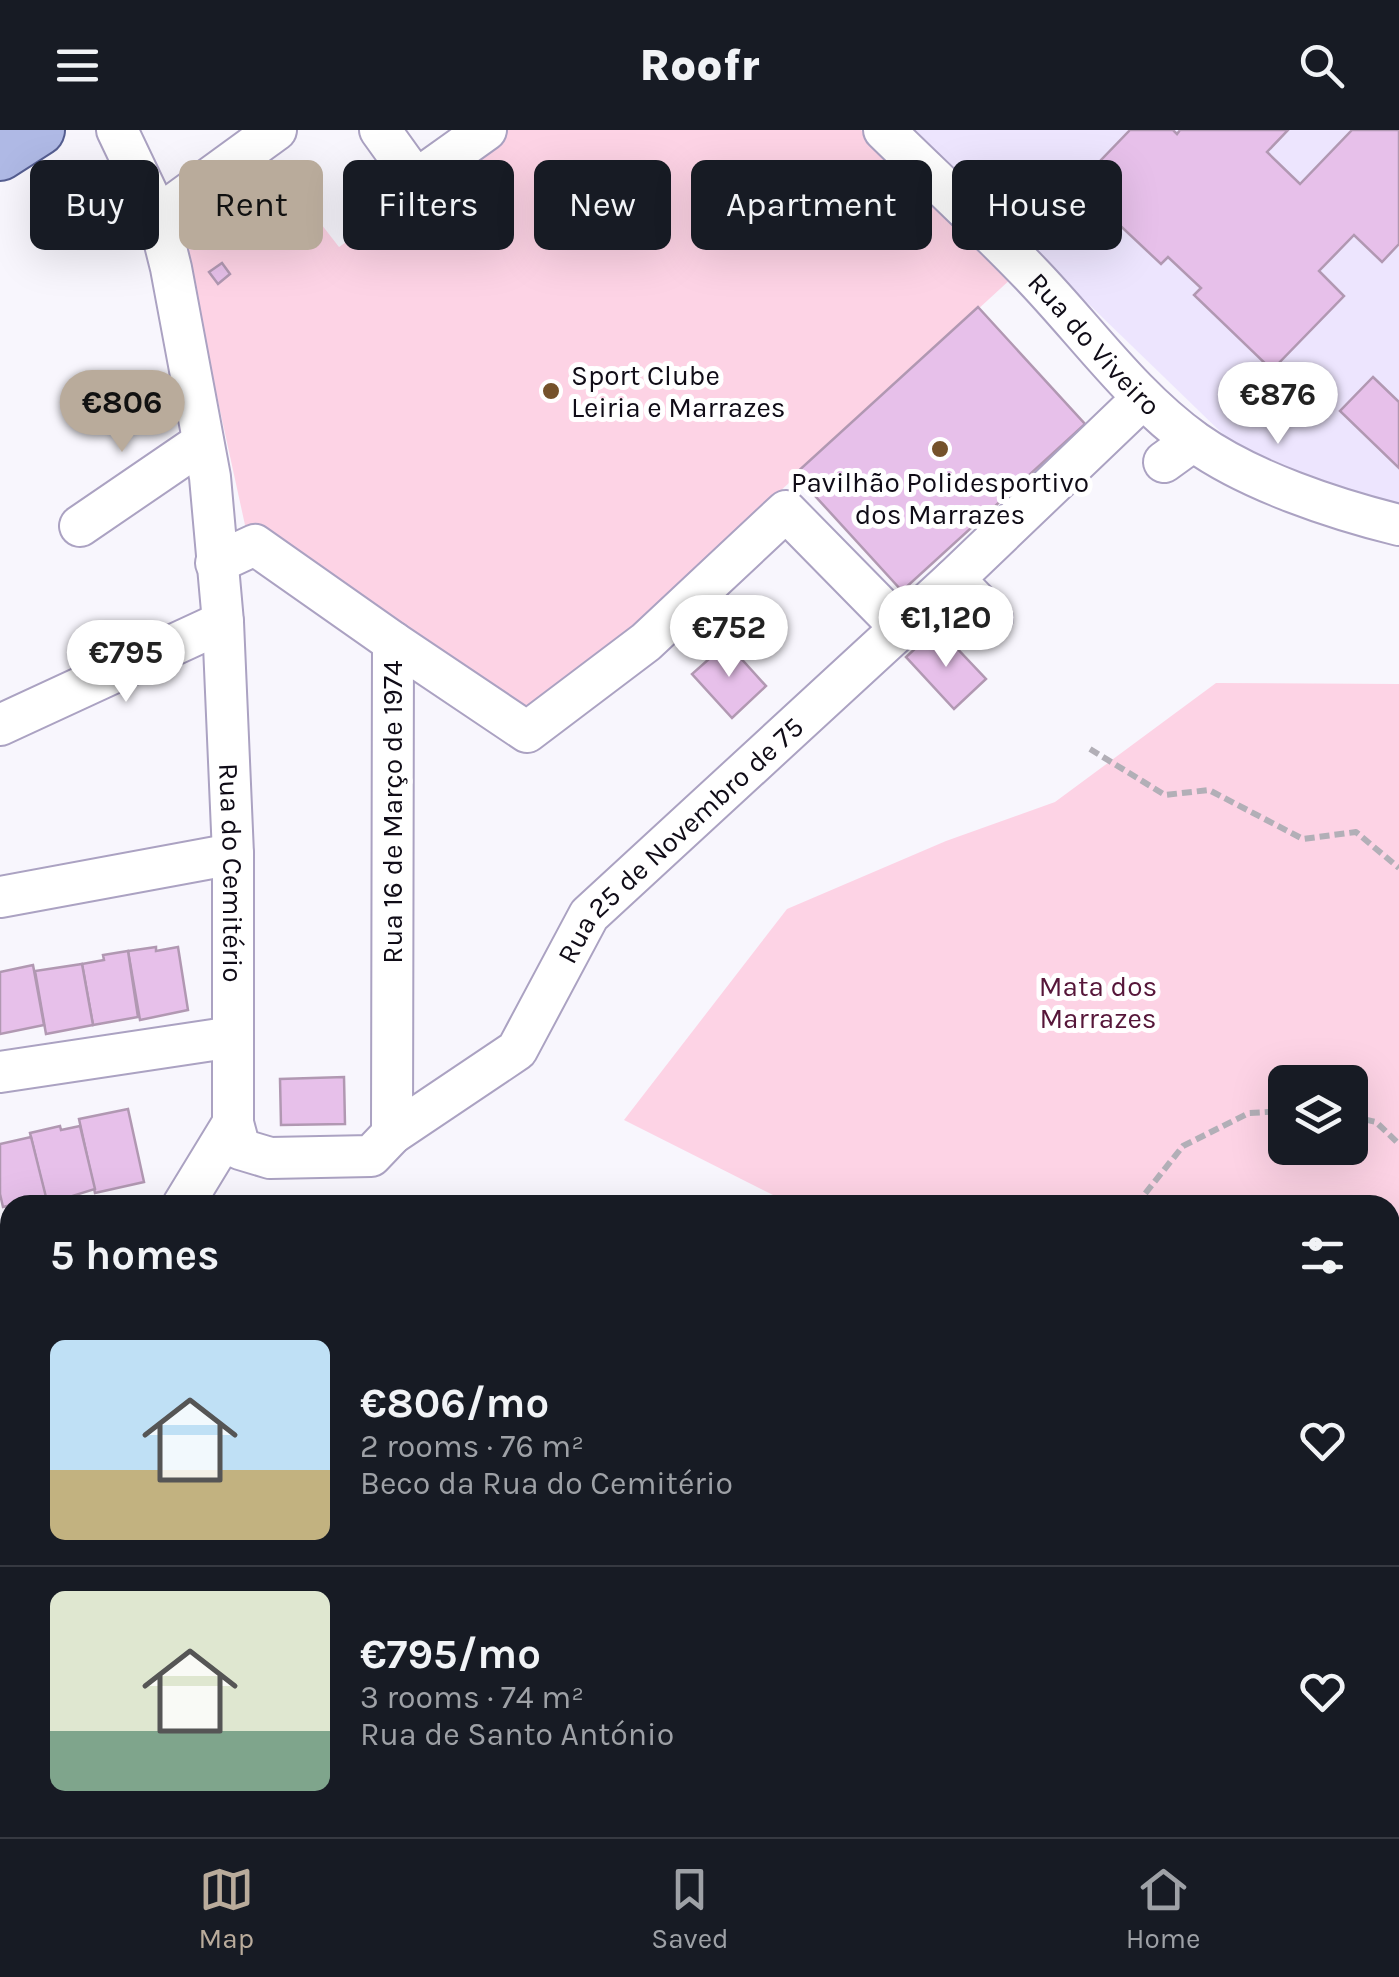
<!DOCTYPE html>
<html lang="en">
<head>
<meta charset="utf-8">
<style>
	:root { --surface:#171b24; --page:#20242c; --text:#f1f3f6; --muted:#9ea1a6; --line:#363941; --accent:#b9ab9b }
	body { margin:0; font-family:Karla,sans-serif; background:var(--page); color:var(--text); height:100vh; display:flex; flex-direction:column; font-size:38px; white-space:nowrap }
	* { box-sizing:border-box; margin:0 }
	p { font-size:32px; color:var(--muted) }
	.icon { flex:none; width:55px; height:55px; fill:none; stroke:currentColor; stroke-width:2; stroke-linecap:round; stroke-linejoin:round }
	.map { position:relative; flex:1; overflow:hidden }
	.panel { position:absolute; left:0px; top:1065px; width:1400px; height:642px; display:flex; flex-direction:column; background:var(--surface); border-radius:30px 30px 0 0; box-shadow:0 10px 40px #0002 }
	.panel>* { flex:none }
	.top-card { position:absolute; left:30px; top:30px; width:1340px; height:90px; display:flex; gap:20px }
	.fabs { position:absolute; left:1268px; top:935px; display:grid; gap:20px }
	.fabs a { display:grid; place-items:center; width:100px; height:100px; border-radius:15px; background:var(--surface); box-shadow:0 10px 40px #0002; font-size:50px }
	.price { position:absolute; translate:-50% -85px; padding:0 22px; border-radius:35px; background:#fff; color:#222; font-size:32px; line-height:65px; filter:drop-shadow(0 2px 5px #0008) }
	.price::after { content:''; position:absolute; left:50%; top:60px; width:30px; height:22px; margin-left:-15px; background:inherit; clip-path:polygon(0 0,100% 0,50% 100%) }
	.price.selected { background:var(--accent); color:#111 }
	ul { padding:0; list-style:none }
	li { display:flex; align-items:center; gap:30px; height:250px; padding:0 50px }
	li+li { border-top:2px solid var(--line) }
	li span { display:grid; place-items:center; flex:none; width:280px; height:200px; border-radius:15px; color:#555 }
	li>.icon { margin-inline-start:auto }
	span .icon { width:120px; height:120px; fill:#fffc; stroke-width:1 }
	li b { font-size:42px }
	h2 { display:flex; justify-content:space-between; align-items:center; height:120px; padding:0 50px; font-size:42px }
	.tag { padding:0 35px; border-radius:15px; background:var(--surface); box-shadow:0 10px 40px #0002; font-size:35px; line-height:90px }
	.tag.selected { background:var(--accent); color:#111 }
	header { display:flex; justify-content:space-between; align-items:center; height:130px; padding:0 50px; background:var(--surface); font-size:45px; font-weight:800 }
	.menu { display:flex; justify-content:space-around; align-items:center; height:140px; border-top:2px solid var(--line); background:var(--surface); font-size:28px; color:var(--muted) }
	.menu a { display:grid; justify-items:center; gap:5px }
	.menu .selected { color:var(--accent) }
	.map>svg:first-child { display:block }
</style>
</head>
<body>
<header><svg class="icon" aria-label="menu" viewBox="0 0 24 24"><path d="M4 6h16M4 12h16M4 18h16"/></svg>Roofr<svg class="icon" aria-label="search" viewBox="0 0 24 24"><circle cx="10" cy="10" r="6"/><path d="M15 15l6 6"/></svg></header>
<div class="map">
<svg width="1399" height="1707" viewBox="0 0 1399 1707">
	<rect width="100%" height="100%" fill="#f8f6fd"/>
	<path fill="#ede5fe" d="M909,0h490v377l-71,-22 -98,-44z"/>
	<g fill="#fdd3e5" fill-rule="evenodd">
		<path d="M506,0h355l152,147 -481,442 -287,-194 -67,-307 88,-65 73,94z"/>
		<path d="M1216,553l183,1v1153h-682l14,-9h659v-623h-605l-4,-6 -157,-79 163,-211 159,-68 109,-39zM1285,952h65v66h-65z"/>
		<path d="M322,1698h320l-15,9h-299z"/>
	</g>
	<g fill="#e7c0ea" stroke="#b198b2" stroke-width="2.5">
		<path d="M1130,0h43l4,4 3,-4h108l-21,22 33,32 52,-54h47v114l-17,18 -28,-27 -35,36 25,25 -72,74 -78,-75 7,-7 -33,-31 -7,7 -84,-79z"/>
		<path d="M205,89l10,13 -10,8 -10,-14z"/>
		<path d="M222,133l8,11 -12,10 -9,-12z"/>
		<path d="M978,177l107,117 -183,167 -107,-117z"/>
		<path d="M1373,247l26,25v66l-59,-57z"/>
		<path d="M931,504l11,12 7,-6 37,39 -32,30 -48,-52z"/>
		<path d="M727,513l39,43 -34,32 -40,-44z"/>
		<path d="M156,817v4l22,-4 10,63 -48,10 -12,-69z"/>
		<path d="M128,821l10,66 -45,8 -11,-61 22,-4 -1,-5z"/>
		<path d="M82,834l11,61 -47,9 -11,-63z"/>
		<path d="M33,835l11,60 -44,9v-62z"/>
		<path d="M344,947l1,47 -64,1 -1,-46z"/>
		<path d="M128,979l16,73 -49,11 -16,-74z"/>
		<path d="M60,996l1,4 19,-4 15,63 -48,15 -17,-71z"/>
		<path d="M31,1007l15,60 -43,10 -3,-13v-50z"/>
	</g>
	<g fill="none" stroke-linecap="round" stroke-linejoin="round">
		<g stroke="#aba2c2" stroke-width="44">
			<g id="minor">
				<path id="s1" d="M117,0l41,86 13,52 39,209 13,145 10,232v269l7,26 30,9 101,-2 21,-22 125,-84 72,-135 365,-336 189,-181"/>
				<path d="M380,0l36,50 70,-50"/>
				<path id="s2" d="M884,0c49,48 100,95 147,144 54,56 101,123 164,168 55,39 139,67 204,83"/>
				<path d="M158,86l118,-86"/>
				<path d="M1164,332l29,-21"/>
				<path d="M80,396l123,-84"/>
				<path d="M216,433l39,-18 138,97 -1,492"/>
				<path d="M954,449l38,39"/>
				<path d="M393,512l134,90 119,-90 140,-131 115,117"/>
				<path d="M0,595l223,-103"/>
				<path d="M0,767l233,-43"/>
				<path d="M0,942l233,-35"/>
				<path d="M183,1075l50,-82"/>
				<path d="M0,1424l10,-21"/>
				<path d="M171,1698l3,9"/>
			</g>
		</g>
		<g stroke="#555e91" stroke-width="54">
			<path id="major" d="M0,25l39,-25"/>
		</g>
		<g stroke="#b2afb7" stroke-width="6" stroke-dasharray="10 5" stroke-linecap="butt">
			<path d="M1090,619l75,46 44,-5 94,49 53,-7 43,36"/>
			<path d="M1350,986l26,6 23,22"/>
			<path d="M1136,1075l47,-59 66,-33 36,-2"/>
			<path d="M1390,1314l9,-1"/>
			<path d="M1390,1454l9,2"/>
			<path d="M739,1707l8,-8 6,8"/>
		</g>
		<use href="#minor" stroke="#fff" stroke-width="40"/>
		<use href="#major" stroke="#afb9e5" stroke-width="50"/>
	</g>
	<g fill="#75522b" stroke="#fff" stroke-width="4">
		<circle cx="551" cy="261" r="10"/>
		<circle cx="940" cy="319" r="10"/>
	</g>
	<g text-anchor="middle" stroke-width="10" stroke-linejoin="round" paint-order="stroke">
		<g font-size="28" fill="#100c17" stroke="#fff">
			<text dy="10" stroke="none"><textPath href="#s2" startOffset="300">Rua do Viveiro</textPath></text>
			<text transform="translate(392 682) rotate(-90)" y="10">Rua 16 de Março de 1974</text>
			<text dy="10" stroke="none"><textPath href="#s1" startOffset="1618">Rua 25 de Novembro de 75</textPath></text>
			<text dy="10" stroke="none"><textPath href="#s1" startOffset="758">Rua do Cemitério</textPath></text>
		</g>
		<g font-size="28" fill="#100c17" stroke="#fff" text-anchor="start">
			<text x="571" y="255">Sport Clube<tspan x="571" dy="32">Leiria e Marrazes</tspan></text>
			<text x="940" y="362" text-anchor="middle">Pavilhão Polidesportivo<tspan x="940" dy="32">dos Marrazes</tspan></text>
		</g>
		<g font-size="28" fill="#561639" stroke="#fff">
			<text x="1098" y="866">Mata dos<tspan x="1098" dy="32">Marrazes</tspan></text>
		</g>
	</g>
</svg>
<div class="fabs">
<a><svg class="icon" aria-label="layers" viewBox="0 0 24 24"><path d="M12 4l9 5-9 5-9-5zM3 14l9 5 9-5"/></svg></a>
</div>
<b class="price" style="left:1278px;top:317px">€876</b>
<b class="price selected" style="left:122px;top:325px">€806</b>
<b class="price" style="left:946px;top:540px">€1,120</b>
<b class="price" style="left:729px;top:550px">€752</b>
<b class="price" style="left:126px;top:575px">€795</b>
<div class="top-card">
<a class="tag">Buy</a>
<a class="tag selected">Rent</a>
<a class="tag">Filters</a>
<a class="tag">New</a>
<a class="tag">Apartment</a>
<a class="tag">House</a>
</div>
<section class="panel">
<h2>5 homes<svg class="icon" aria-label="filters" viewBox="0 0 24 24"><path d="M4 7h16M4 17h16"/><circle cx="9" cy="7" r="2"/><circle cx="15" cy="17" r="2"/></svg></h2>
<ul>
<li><span style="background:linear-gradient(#bfe0f5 65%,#c2b280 0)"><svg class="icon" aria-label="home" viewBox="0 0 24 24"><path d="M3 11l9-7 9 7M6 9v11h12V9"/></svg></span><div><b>€806/mo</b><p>2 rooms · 76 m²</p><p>Beco da Rua do Cemitério</p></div><svg class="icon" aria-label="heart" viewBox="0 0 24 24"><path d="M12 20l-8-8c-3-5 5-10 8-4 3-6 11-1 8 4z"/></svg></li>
<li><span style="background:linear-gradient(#dfe7d0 70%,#7fa58c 0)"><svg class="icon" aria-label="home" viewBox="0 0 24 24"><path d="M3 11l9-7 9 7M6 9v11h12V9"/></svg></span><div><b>€795/mo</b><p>3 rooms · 74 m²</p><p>Rua de Santo António</p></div><svg class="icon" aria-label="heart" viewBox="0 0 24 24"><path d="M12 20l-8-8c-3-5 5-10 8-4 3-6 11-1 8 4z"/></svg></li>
</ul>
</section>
</div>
<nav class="menu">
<a class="selected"><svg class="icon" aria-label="map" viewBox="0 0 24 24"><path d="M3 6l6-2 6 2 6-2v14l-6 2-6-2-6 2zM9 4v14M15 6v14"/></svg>Map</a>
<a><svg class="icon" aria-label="saved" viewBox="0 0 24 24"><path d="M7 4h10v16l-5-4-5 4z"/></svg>Saved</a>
<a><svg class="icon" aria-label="home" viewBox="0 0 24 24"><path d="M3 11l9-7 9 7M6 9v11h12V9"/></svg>Home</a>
</nav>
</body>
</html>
